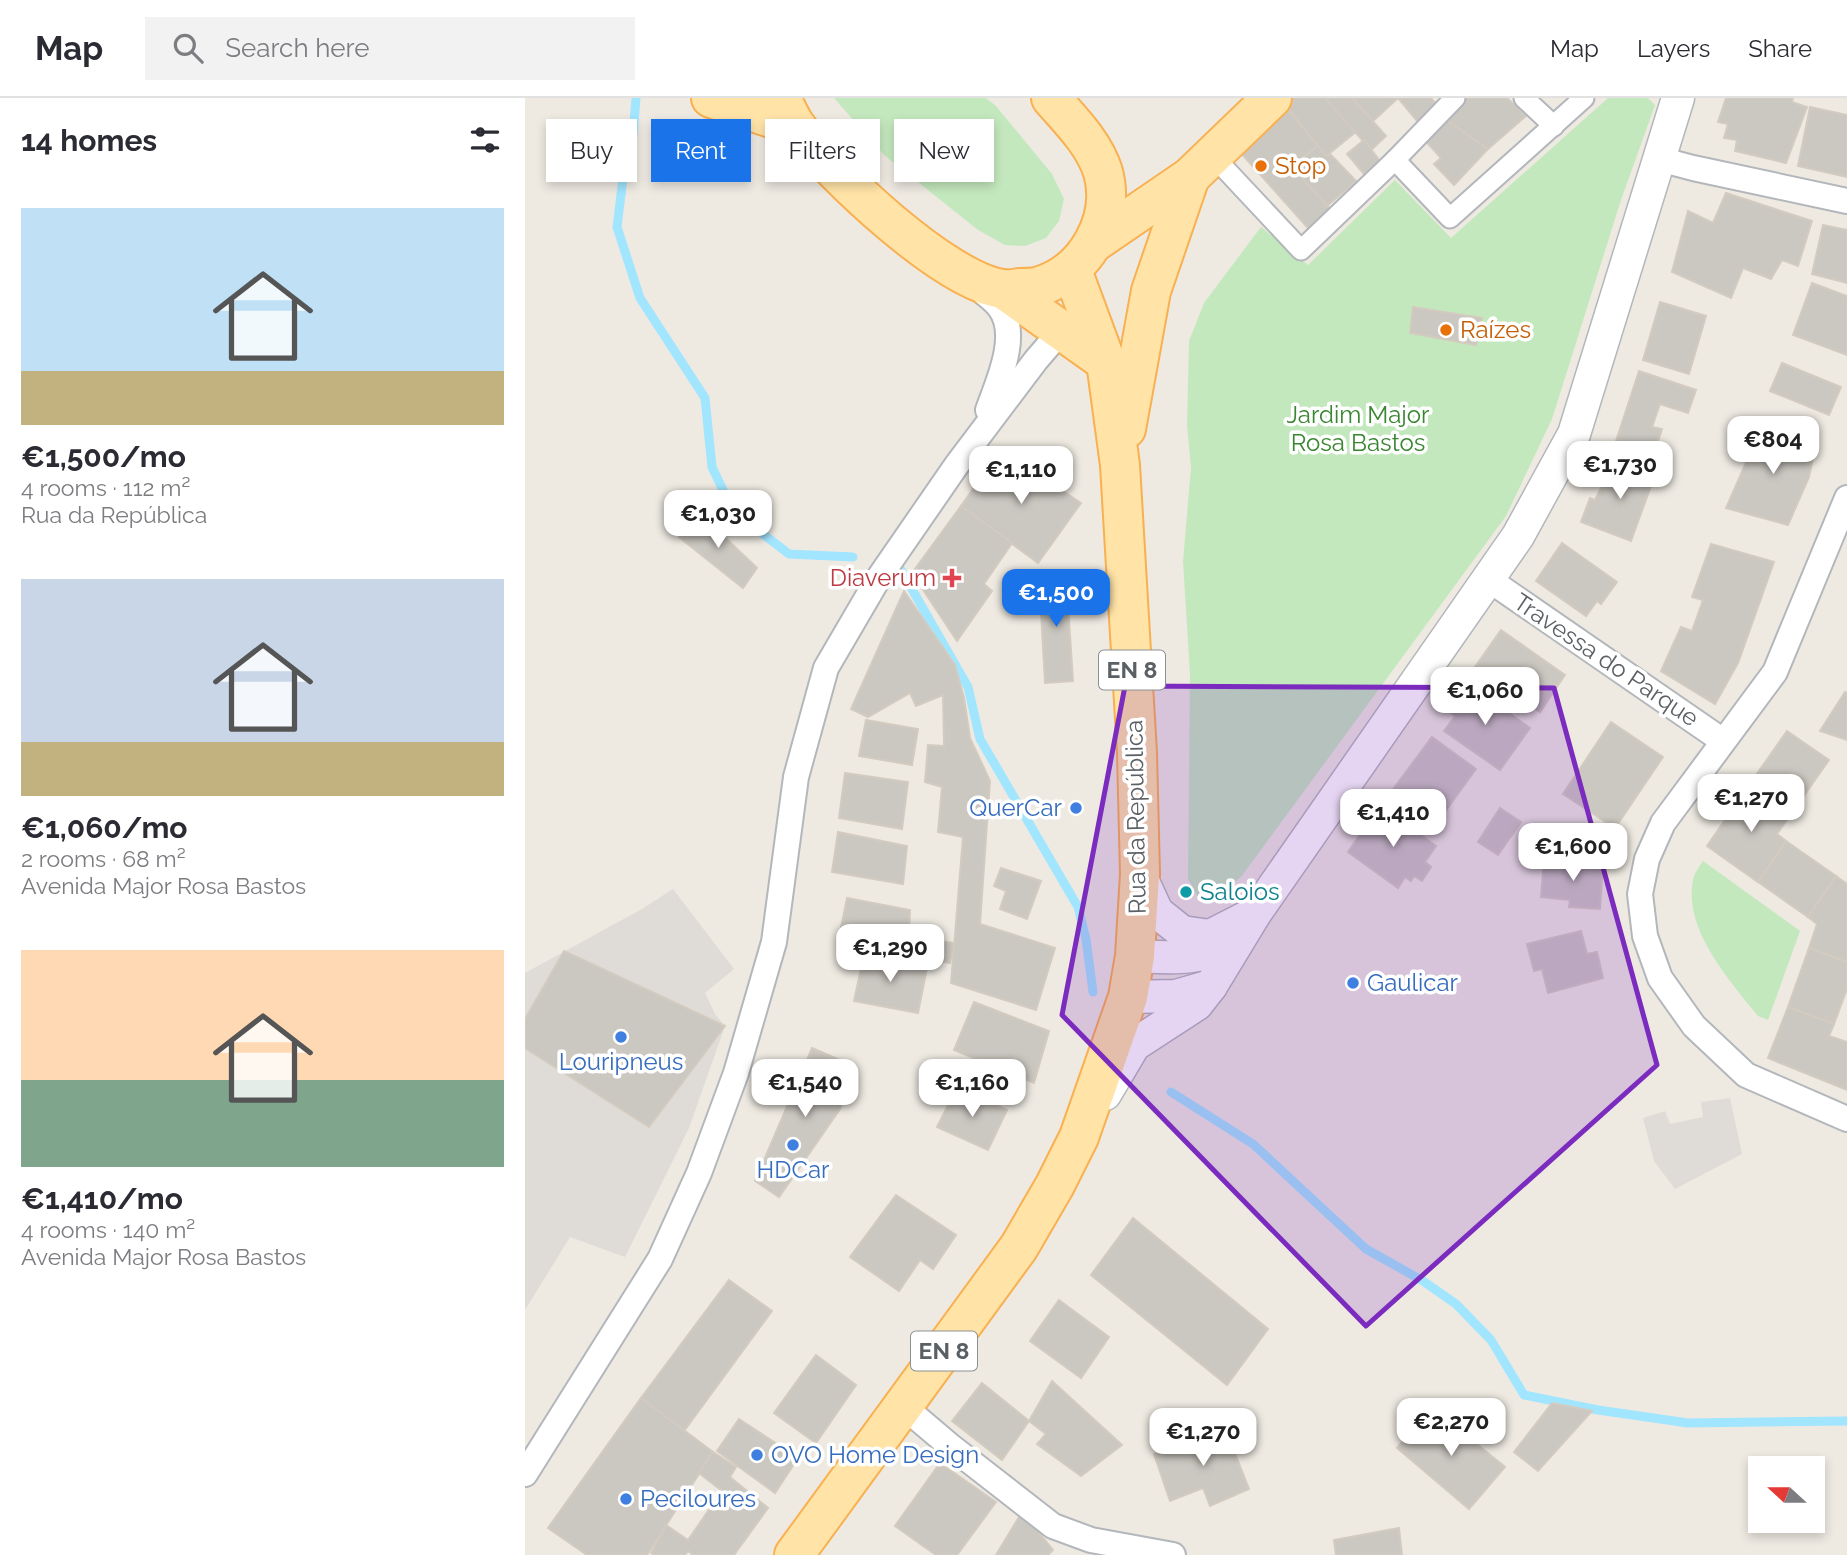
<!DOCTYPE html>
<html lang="en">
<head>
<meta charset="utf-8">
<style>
	:root { --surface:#fff; --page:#f2f2f3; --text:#2b2b33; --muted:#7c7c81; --line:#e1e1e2; --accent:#1a73e8 }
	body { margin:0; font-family:Raleway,sans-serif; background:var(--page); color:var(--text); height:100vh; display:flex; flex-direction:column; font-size:26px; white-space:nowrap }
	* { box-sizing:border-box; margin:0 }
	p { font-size:23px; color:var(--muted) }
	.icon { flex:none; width:38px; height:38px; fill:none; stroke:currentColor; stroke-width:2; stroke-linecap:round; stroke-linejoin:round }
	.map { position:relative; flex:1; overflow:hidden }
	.details { display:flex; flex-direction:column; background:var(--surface); width:525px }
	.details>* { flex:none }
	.banner { position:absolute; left:21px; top:21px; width:665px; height:63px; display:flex; gap:14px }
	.needle { width:46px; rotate:291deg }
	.tools { position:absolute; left:1223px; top:1358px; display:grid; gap:14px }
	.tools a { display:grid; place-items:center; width:77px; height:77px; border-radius:0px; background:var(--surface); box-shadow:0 4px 10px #0003; font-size:35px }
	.price { position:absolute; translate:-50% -60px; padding:0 16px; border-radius:14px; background:#fff; color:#222; font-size:23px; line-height:46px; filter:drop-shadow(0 2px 4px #0008) }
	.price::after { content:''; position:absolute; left:50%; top:42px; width:21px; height:16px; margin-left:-10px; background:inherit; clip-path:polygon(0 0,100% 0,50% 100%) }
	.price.current { background:var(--accent); color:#fff }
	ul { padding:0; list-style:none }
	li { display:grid; align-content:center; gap:14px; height:371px; padding:0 21px }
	li span { display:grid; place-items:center; height:217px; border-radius:0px; color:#555 }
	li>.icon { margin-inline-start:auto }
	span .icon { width:126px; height:126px; fill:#fffc; stroke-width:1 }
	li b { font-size:30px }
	h2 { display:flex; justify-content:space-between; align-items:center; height:84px; padding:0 21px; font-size:30px }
	.pill { padding:0 24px; border-radius:0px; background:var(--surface); box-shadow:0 4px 10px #0003; font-size:24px; line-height:63px }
	.pill.current { background:var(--accent); color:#fff }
	header { display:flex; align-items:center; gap:42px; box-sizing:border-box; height:98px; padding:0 35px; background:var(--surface); border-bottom:2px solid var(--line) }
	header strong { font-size:33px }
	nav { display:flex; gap:38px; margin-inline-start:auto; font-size:24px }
	.search { width:490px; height:63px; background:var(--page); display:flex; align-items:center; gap:18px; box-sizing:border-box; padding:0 24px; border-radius:0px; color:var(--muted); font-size:26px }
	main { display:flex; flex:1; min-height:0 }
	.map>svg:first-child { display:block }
</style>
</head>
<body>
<header>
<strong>Map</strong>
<div class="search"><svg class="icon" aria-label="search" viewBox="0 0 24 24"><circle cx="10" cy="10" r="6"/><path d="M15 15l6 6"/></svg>Search here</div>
<nav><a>Map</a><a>Layers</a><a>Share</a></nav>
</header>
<main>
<section class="details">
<h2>14 homes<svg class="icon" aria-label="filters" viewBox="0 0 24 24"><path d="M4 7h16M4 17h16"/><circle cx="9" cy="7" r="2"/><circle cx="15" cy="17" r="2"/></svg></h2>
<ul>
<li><span style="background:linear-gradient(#bfe0f5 75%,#c2b280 0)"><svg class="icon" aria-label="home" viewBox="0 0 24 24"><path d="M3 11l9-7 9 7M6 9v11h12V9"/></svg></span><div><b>€1,500/mo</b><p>4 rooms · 112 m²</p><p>Rua da República</p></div></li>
<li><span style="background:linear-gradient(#c9d6e8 75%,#c2b280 0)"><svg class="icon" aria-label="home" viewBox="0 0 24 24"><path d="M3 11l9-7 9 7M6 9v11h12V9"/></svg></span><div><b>€1,060/mo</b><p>2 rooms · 68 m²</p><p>Avenida Major Rosa Bastos</p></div></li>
<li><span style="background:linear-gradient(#ffd9b3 60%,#7fa58c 0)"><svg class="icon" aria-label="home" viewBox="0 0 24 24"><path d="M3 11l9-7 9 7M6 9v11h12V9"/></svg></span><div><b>€1,410/mo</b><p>4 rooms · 140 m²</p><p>Avenida Major Rosa Bastos</p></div></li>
</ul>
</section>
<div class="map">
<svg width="1322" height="1457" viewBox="0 0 1322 1457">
	<rect width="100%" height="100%" fill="#eeeae2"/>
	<g fill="#dfdcd7">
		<path d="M148,791l61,80 -29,24 10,21 10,12 -36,102 -64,129 -55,-20 -45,73v-337l117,-64z"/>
		<path d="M1205,1000l12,56 -67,35 -21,-28 -11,-43 22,-7 5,13 33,-7 -2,-15z"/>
	</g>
	<g fill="#c4e8bd">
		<path d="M309,0h152l10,8 56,68 12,25 -5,22 -13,17 -21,8 -20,-1 -27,-15 -94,-75z"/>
		<path d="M1083,0h40l7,7 -34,95 -69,219 -46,97 -265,361 -22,16 -20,6 -11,-20 2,-205 -7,-113 8,-93 -4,-43 2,-84 15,-38 57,-76 47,38 87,-85 56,58z"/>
		<path d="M1178,763l97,70 -32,89 -10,-4c-29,-36 -75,-87 -65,-136 1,-7 7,-14 10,-19z"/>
	</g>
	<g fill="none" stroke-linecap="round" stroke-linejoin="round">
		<g stroke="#a2e5ff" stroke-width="9">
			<path d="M111,0l-3,37 -9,35 -7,57 23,71 65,100 7,69 21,44 56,43 64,3"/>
			<path d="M376,472l67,117 12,52 98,168 8,32 7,53"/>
			<path d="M646,994l82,52 113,105 57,32 33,23 35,36 33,55 74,15 90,13 159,-2"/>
		</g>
	</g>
	<g fill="#cbc7c1" stroke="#d3cbc0" stroke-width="2">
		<path d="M767,0h33l32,33 -31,25 -41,-52z"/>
		<path d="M800,0h27l34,38 -15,14z"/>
		<path d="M827,0h46l-25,23z"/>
		<path d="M873,0h33l5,6 -18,18z"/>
		<path d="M938,0h44l19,18 -38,33 -45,-31z"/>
		<path d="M1201,0h67l-1,4 15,5 -21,56 -51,-12 2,-11 -13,-2 4,-14 -10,-2z"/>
		<path d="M1285,9l37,8v62l-49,-11z"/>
		<path d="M763,11l30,37 -26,20 38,43 -22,19 -68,-76z"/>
		<path d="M918,20l45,31 -34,36 -20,-21 7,-6 -18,-20z"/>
		<path d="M839,42l16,21 -16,13 -17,-20z"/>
		<path d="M793,48l8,10 4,-2 26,27 -29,25 -35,-40z"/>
		<path d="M1201,95l86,28 -14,45 -16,-6 -11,19 -28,-11 -12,30 -59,-26 16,-61 25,12z"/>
		<path d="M1298,127l24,5v53l-35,-9z"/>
		<path d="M1287,185l35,13v59l-54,-20z"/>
		<path d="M1135,204l46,14 -17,58 -46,-14z"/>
		<path d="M888,209l69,11 -6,27 -66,-12z"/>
		<path d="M1257,265l59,24 -12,28 -59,-24z"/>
		<path d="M1114,273l57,19 -8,23 -28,-9 -8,23 10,2 -8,25 -38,-13z"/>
		<path d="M1238,326l29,10 15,9 7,11 -5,23 -21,48 -62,-17z"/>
		<path d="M475,352l81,53 -43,60 -77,-57z"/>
		<path d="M1089,364l41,13 -24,66 -50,-19 9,-24 5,2z"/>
		<path d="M436,408l51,37 -28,41 8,7 -35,50 -45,-68z"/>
		<path d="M174,415l58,55 -14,20 -64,-51z"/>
		<path d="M1037,445l55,39 -16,22 -4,-3 -11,15 -50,-35z"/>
		<path d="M1186,446l63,18 -36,101 -23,41 -54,-33 20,-44 11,4 11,-31 -11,-3z"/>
		<path d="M541,476l7,107 -28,2 -6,-107z"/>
		<path d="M379,493l51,74 9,33 6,40 20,43 -10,143 75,24 -19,62 -85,-27 12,-146 -25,-5 4,-45 -17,-5 3,-37 16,1 -1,-51 -27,11 -6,-13 -42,24 -17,-8z"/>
		<path d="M976,532l64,45 -25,37 -65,-45z"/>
		<path d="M942,585l63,45 -30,42 -56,-39 11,-15 -8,-6z"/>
		<path d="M1320,594l2,1v47l-27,-9z"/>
		<path d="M341,622l52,9 -6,36 -53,-9z"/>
		<path d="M1086,624l52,35 -48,71 -52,-34z"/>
		<path d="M1262,633l42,29 -38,54 -42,-29z"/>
		<path d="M907,639l44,32 -35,48 -20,-14 -3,3 -24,-18z"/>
		<path d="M320,675l63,9 -6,47 -63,-11z"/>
		<path d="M1224,687l42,29 -14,20 9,7 -28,41 -51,-36z"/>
		<path d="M855,708l56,40 -11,16 6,5 -9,14 -8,-5 -3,5 -6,-4 -7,11 -50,-36z"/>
		<path d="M975,710l21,14 -23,33 -20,-13z"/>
		<path d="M313,734l69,14 -4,38 -71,-12z"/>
		<path d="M1261,743l50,35 -28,41 -50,-35z"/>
		<path d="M1019,761l59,5 -3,45 -31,-2 1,-7 -29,-3z"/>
		<path d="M476,770l40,13 -14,38 -27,-10 6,-18 -12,-5z"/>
		<path d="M1311,778l11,8v78l-38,-14 8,-24 -9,-7z"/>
		<path d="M322,800l63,12 -1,26 45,7 -4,20 -112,-21z"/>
		<path d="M1056,833l6,23 10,-2 6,26 -55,15 -6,-24 -8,2 -7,-27z"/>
		<path d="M1284,850l38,14v27l-13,35 -46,-17z"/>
		<path d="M39,853l161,75 -76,101 -124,-79v-29z"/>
		<path d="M339,856l63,14 -9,45 -64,-12z"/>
		<path d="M449,904l75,29 -15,52 -80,-33z"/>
		<path d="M1263,909l46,17 -5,12 18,6v48l-79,-32z"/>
		<path d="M287,950l42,18 -14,43 -61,88 -24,-16z"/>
		<path d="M432,989l50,23 -19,40 -51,-23z"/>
		<path d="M371,1097l60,40 -23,34 -13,-9 -21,31 -49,-34z"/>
		<path d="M608,1120l135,111 -41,56 -136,-110z"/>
		<path d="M204,1182l43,31 -88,120 -43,-33z"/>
		<path d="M534,1202l50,37 -28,41 -51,-37z"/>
		<path d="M291,1257l40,30 -40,58 -42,-30z"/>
		<path d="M527,1283l70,64 -41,31 -44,-32 9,-10 -17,-13z"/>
		<path d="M457,1285l47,38 -27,39 -50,-39z"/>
		<path d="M116,1300l72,54 -66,103h-60l-39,-27z"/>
		<path d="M1027,1305l40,8 -54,60 -24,-19z"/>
		<path d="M906,1309l74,60 -36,42 -72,-61z"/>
		<path d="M214,1321l59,39 -23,35 -58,-42z"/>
		<path d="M700,1330l24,61 -39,17 -7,-18 -33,13 -16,-47z"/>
		<path d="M188,1354l23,15 -6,10 38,31 -34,47h-41l-5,-4 -3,4h-31l-3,-2 15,-28 22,15 34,-49 -23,-18z"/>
		<path d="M415,1365l56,39 -39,53h-21l-41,-29z"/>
		<path d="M497,1414l31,38 -5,5h-52z"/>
		<path d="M874,1430l3,27h-66l-2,-15z"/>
	</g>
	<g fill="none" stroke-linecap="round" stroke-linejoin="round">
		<g stroke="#b3b7bb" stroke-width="23">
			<g id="pedestrian">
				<path d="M999,0l30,28"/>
				<path d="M688,58l88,94 94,-90 60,-62"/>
				<path d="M870,62l55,58 134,-120"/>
			</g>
		</g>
		<g stroke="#b3b7bb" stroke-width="28">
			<g id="minor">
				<path d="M1134,61l34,9 154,33"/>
				<path d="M455,191c6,6 15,12 20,19 20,27 -2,74 -12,102"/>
				<path d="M1322,400l-72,174 -112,151 -16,36 -7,35 5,42 15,42 34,48 52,49 101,44"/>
				<path d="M963,481l235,162"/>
				<path d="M378,1308l46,39 104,81 38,14 82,15"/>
				<path d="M0,1376l135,-215 39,-86 37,-100 38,-131 22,-165 30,-109 52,-89 78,-113 80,-106 25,-29"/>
			</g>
		</g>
		<g stroke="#b3b7bb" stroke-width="35">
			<g id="tertiary">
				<path d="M615,777l17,37 25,20 28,4 45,-23"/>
				<path d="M610,858c27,1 73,6 93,-15"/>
				<path d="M603,899l48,-1 35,-10"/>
				<path d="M580,996l29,-49 63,-41 14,-18 45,-74 262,-376 56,-102 104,-336"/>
			</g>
		</g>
		<g stroke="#f9b051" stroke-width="42">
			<g id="primary">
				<path d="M186,0l84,28"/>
				<path d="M256,0c5,9 9,20 15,28 34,47 150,156 207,163 5,1 11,0 16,-1 6,0 15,0 21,-2 46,-14 76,-67 63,-114 -9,-29 -33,-52 -52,-74"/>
				<path d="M570,144l95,-65 82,-79"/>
				<path d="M478,191l103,73"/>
				<path d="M601,331l25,-138 39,-114"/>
				<path d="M269,1457l225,-308 36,-62 24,-48 49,-140 7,-41 5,-82 -3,-121 -17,-288 -14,-103 -34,-92"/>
			</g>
		</g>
		<use href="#pedestrian" stroke="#fff" stroke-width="19"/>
		<use href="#minor" stroke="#fff" stroke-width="24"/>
		<use href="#tertiary" stroke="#fff" stroke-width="32"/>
		<use href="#primary" stroke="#ffe3a7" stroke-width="38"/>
	</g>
	<path fill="#7b2cbf" fill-opacity="0.2" stroke="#7b2cbf" stroke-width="5" stroke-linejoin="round" d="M600,588l429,2 103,377 -291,261 -304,-311z"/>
	<g fill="#e8710a" stroke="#fff" stroke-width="2.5">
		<circle cx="736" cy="68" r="7"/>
		<circle cx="921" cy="232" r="7"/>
	</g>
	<path fill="#e0444e" stroke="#fff" stroke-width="2.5" d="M423.5 469.5h7v7h7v7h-7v7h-7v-7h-7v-7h7z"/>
	<g fill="#3f7fe0" stroke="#fff" stroke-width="2.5">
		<circle cx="551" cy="710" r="7"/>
		<circle cx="828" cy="885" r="7"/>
		<circle cx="96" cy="939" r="7"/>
		<circle cx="268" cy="1047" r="7"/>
		<circle cx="232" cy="1357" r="7"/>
		<circle cx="101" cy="1401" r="7"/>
	</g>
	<circle fill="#0f9aa8" stroke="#fff" stroke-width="2.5" cx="661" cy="794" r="7"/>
	<g text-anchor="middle" stroke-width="7" stroke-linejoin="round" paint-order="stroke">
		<g fill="#fff" stroke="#8c9092" stroke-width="2">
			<rect x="574" y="552.5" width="66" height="39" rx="5"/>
			<rect x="386" y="1233.5" width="66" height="39" rx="5"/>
		</g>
		<g font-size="23" font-weight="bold" fill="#5b6064">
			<text x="607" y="580">EN 8</text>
			<text x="419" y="1261">EN 8</text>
		</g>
		<g font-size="24" fill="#c56008" stroke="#fff" text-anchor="start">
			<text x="750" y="76">Stop</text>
			<text x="935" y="240">Raízes</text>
		</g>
		<g font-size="24" fill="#398630" stroke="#fff">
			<text x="833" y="325">Jardim Major<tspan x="833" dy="28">Rosa Bastos</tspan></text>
		</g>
		<g font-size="24" fill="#be3a42" stroke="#fff" text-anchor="end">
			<text x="411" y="488">Diaverum</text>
		</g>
		<g font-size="24" fill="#5b6064" stroke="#fff">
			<text transform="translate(1081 562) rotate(34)" y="8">Travessa do Parque</text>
			<text transform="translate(611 719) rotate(-91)" y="8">Rua da República</text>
		</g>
		<g font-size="24" fill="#366cbe" stroke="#fff" text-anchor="start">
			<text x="537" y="718" text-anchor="end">QuerCar</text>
			<text x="842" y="893">Gaulicar</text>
			<text x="96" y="972" text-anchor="middle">Louripneus</text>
			<text x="268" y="1080" text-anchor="middle">HDCar</text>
			<text x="246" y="1365">OVO Home Design</text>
			<text x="115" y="1409">Peciloures</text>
		</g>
		<g font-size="24" fill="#0d838f" stroke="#fff" text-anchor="start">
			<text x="675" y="802">Saloios</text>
		</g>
	</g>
</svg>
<div class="tools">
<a><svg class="needle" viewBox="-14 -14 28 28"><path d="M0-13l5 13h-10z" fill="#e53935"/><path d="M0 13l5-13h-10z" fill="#7c7c81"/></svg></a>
</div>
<b class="price" style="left:1248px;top:378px">€804</b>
<b class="price" style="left:1095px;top:403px">€1,730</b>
<b class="price" style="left:496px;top:408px">€1,110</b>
<b class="price" style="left:193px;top:452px">€1,030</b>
<b class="price current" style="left:531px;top:531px">€1,500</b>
<b class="price" style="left:960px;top:629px">€1,060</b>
<b class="price" style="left:1226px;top:736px">€1,270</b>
<b class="price" style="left:868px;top:751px">€1,410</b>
<b class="price" style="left:1048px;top:785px">€1,600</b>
<b class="price" style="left:365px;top:886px">€1,290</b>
<b class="price" style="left:280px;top:1021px">€1,540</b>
<b class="price" style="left:447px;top:1021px">€1,160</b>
<b class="price" style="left:926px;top:1360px">€2,270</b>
<b class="price" style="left:678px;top:1370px">€1,270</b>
<div class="banner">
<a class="pill">Buy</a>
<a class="pill current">Rent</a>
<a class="pill">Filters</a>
<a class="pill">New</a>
</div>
</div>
</main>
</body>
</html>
